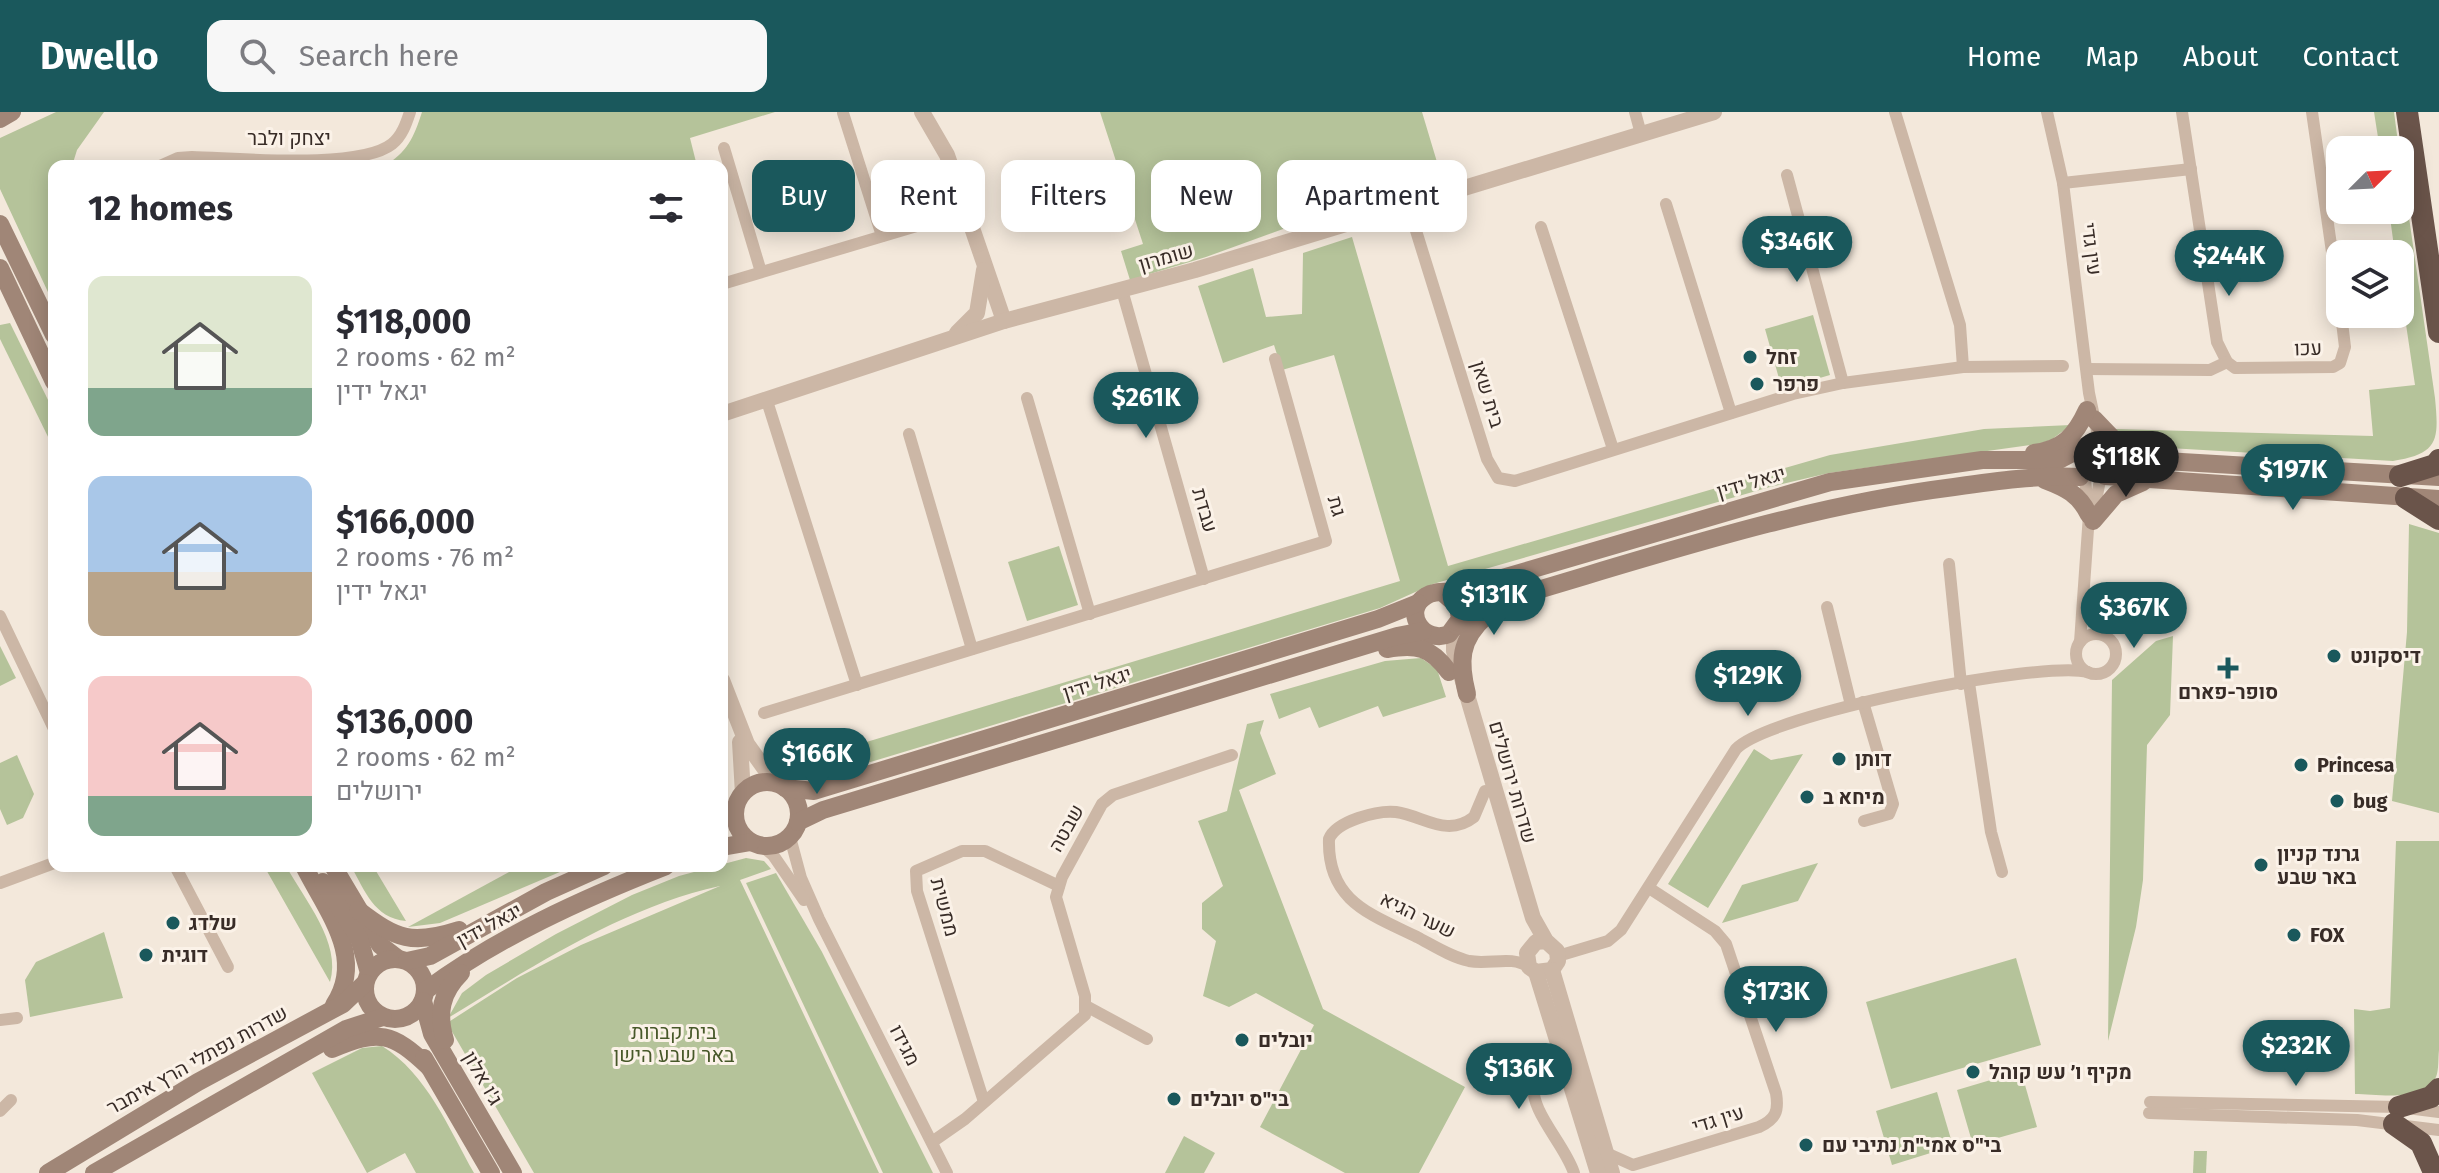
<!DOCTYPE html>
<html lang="en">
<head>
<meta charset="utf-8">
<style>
	:root { --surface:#fff; --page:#f7f7f7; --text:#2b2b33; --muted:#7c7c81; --accent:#1a585c }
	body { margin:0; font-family:"Fira Sans",Heebo,sans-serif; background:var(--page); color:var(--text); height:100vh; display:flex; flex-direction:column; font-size:30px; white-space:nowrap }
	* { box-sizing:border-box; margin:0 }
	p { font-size:26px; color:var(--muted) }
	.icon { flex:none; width:44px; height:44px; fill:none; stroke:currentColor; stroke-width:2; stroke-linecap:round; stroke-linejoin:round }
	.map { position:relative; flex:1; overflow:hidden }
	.side { position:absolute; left:48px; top:48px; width:680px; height:712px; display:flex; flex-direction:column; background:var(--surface); border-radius:16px; box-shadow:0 4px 20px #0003 }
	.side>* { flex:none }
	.top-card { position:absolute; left:752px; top:48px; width:760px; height:72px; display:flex; gap:16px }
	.needle { width:52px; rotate:66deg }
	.tools { position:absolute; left:2326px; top:24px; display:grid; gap:16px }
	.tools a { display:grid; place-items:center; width:88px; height:88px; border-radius:16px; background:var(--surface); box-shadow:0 4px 20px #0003; font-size:40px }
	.price { position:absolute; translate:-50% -68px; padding:0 18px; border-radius:28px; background:var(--accent); color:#fff; font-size:26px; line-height:52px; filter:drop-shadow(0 2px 4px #0008) }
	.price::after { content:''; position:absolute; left:50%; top:48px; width:24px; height:18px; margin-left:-12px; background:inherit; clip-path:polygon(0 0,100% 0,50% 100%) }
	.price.selected { background:#222; color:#fff }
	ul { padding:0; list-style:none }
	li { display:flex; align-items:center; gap:24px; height:200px; padding:0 40px }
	li span { display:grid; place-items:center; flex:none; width:224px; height:160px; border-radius:16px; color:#555 }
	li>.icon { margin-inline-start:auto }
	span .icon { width:96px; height:96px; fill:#fffc; stroke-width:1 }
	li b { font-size:34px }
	h2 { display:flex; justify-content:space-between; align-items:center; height:96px; padding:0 40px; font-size:34px }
	.pill { padding:0 28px; border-radius:16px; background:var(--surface); box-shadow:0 4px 20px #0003; font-size:28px; line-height:72px }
	.pill.selected { background:var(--accent); color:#fff }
	header { display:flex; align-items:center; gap:48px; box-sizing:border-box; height:112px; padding:0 40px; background:var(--accent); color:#fff }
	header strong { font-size:38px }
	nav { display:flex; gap:44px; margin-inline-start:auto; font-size:28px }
	.search { width:560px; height:72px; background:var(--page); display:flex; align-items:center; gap:20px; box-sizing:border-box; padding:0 28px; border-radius:16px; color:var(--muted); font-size:30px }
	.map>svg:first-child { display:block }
</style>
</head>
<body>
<header>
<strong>Dwello</strong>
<div class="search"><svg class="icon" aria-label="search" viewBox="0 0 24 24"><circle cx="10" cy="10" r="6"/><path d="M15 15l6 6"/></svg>Search here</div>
<nav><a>Home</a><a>Map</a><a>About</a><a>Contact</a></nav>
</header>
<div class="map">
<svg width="2439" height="1061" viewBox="0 0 2439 1061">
	<rect width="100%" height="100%" fill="#f3e8db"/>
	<g fill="#b5c39a">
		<path d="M56,0h48l-27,38 -5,16h-18v139l-54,-116v-51z"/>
		<path d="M422,0h353l-85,26 7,28h-313c23,-13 30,-29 38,-54z"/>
		<path d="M1100,0h322l18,60 -234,85 -76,23 -9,-29 22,-7z"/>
		<path d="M2374,0h20l5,38h-19z"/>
		<path d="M2400,43l35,243c4,42 4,56 -42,63l-258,-15 -15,-8 -5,-9 258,7 -4,-46 46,-5 -15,-101v-30h-5l-6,-44h11z"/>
		<path d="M1352,125l96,329 382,-111 154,-26 87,-4 -20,15 -13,4 -209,29 -59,14 -337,97 -53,24 -569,172 -15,-1 -19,-10 623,-188 -66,-226 -52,15 -8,-25 -51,18 -25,-77 55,-18 13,49 36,-3 1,-61z"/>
		<path d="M1813,203l17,60 -48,14 -17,-60z"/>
		<path d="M10,211l44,89v37l-54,-110v-14z"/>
		<path d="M2409,412l30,9v280l-47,-12 15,-169z"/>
		<path d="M1059,434l19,59 -51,16 -19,-59z"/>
		<path d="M2173,524l-3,79 -23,30 -4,135 -7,47 -28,114 4,-361 44,-39z"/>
		<path d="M0,534l16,32 -16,8z"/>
		<path d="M1421,546l16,11 9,28 -63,20 -5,-11 -59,22 -9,-21 -31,12 -9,-25 115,-33z"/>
		<path d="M1264,608l-4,13 16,41 -37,16 84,219 142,78 -46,86h-74l-85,-46 54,-102 -58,-32 -27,14 -26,-11 13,-55 -14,-12v-26l21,-17 -25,-65 29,-10 20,-87z"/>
		<path d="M1754,637l17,11 32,-6 -95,154 -40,-24z"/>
		<path d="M17,643l17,39 -11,24 -16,7 -7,-16v-46z"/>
		<path d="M2396,729h43v209c-1,8 0,20 -3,27 -13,26 -58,17 -81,17l-1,-85 16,2 20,-3z"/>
		<path d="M746,746l18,3 7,8 -31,11 139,293h-345l-87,-150 70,-45 64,-33 139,-59c-97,21 -188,81 -272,132l14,-25 24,-18 70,-41 76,-39 47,-19z"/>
		<path d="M1818,751l-20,38 -76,22 20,-38z"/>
		<path d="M264,754h22c18,33 56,77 44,116z"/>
		<path d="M351,754h22l33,55c-32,-3 -41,-30 -55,-55z"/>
		<path d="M520,754h54l-134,57 -32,4z"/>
		<path d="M776,761l46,79 111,221h-50l-137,-290z"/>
		<path d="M104,820l19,66 -93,19 -5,-37 11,-18z"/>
		<path d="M2016,846l25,87 -150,44 -25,-87z"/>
		<path d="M382,934c45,28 67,83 92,127h-58l-11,-20 -38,20 -55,-100 50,-25z"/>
		<path d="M2021,959l16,56 -64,18 -16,-55z"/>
		<path d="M1937,980l16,54 -61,19 -16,-54z"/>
		<path d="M1184,1024l31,17 -11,20h-39z"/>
		<path d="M2194,1039h13l-1,22h-13z"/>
	</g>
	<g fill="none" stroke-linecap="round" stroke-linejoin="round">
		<g stroke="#ccb7a6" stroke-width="12">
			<path d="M1635,0l6,22"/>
			<path d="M2047,0l16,71 26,210 11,52"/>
			<path d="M2182,0l35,230 10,20 8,6 98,-1 7,-4 5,-16 -4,-33"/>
			<path d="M2312,0l28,196"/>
			<path d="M843,1l39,123"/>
			<path d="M724,36l37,124"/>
			<path d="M160,54l18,-8 14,-1c45,1 167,13 200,-13 10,-8 14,-20 18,-32"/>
			<path d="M1787,63l56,208"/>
			<path d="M2063,71l128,-14"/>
			<path d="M1666,92l65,209"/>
			<path d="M1408,93l79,254 11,19 17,3 278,-87 50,-11 120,-16 -3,-42 -65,-213"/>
			<path d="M1541,115l72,222"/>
			<path d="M722,172l245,-73"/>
			<path d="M1122,178l82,289"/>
			<path d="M1963,255l100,-1"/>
			<path d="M2087,257l123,1 17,-8"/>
			<path d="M1027,286l63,216"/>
			<path d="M767,289l90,284"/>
			<path d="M909,322l63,215"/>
			<path d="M2094,399l6,-31"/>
			<path d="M1949,452l12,120"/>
			<path d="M1827,495l24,98"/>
			<path d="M0,504l54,113"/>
			<circle cx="2096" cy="542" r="20"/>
			<path d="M2080,530l9,-127 -4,-35"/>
			<path d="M1969,571l22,149 11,40"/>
			<path d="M1863,590l30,102 -4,10 -25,7"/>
			<path d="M764,601l562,-172 -51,-182"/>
			<path d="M1485,679l-11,26c-27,21 -50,-1 -78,-5 -18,-2 -60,9 -67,27 -2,62 41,75 88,98 17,9 34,20 52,24 21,4 42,-6 60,6"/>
			<path d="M790,725l11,41 18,41 128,254"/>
			<path d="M762,734l11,9 31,45"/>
			<path d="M175,754l53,101"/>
			<path d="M0,771l54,-20"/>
			<path d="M1558,844l50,-15 13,-11 115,-181c32,-35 305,-89 352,-77"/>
			<path d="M1086,894l61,33"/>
			<path d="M0,908l17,-2"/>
			<path d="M1564,948l-9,13 -21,9c-6,28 31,62 40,91"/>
			<path d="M984,990l-67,-211 -1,-20 46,-20h23l74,35"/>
			<path d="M2150,990l249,5 40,5"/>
			<path d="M0,999l11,-11"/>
			<path d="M2149,1001l208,7 82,10"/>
			<path d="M932,1030l33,-23 120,-104v-19l-29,-99 6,-20 40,-73 11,-9 119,-40"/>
			<path d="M1606,1041l27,12 126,-38c17,-8 20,-16 17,-34l-50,-149 -11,-13 -66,-43"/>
		</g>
		<g stroke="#ccb7a6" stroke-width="16">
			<path d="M922,0l25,43 57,166"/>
			<path d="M957,221l20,-20 7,-43"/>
			<path d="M722,302l282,-93 191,-51 519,-158"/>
			<path d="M1454,518v21l79,267 13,23 11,10 1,10 -6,9 -16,2 -7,-5 -2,-14 9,-11 10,-1"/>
			<path d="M722,568l25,64 28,39"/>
			<path d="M740,630l3,52"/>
			<path d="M1552,858l60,203"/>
			<path d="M1536,860l62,201"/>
		</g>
		<g stroke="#a08677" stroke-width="18">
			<path d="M0,7l12,-7"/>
			<path d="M0,112l54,111"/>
			<path d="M0,156l54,114"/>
			<path d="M2094,307l24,25 10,6"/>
			<path d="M2034,341c29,-4 41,-17 53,-43"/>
			<path d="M2105,364l334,23"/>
			<path d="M2045,368c21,8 34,14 44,35"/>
			<path d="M2093,409l23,-27 27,-12"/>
			<path d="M1443,481l15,13 2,13 -11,15c-25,11 -48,-23 -23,-38 9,-6 21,-3 32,-5l372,-109 152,-22h77l32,-17 40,16 308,18"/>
			<path d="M1457,514l33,-22c153,-44 305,-97 464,-117 42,-6 84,-12 126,-10"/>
			<path d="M1387,537c30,-5 44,-2 62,23"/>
			<path d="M1467,582c-8,-32 -8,-54 19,-78"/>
			<circle cx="767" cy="702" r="32"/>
			<path d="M785,676l29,3 564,-172 40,-16"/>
			<path d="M798,710l25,-12 574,-174 26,-5"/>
			<path d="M722,735l29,-5"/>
			<path d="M304,754c23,46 62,91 30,139"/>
			<path d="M333,754l47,79 17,13"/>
			<path d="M323,770l36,56 10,35"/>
			<path d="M358,798c39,30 54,35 101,20"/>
			<circle cx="395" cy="877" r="30"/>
			<path d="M407,849l23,-5 116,-64 58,-26"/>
			<path d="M425,879c73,-54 157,-92 241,-125"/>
			<path d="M423,889l9,33 81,139"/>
			<path d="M445,928c-8,-27 -4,-47 16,-67"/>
			<path d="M332,937c47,-20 60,-17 97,18"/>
			<path d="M424,946l67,115"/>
			<path d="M48,1061l150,-91 145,-78 22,-21"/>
			<path d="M94,1061l252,-144 37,-12"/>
		</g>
		<g stroke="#6a544a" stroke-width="22">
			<path d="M2407,0l32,220"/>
			<path d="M2400,364l35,-11 4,-5"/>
			<path d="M2406,386l33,21"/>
			<path d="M2399,995l32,-10 8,-8"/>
			<path d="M2394,1012l27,19 12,27"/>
		</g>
	</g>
	<g fill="#1a585c" stroke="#fbf2e8" stroke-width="3">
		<circle cx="1750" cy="245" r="8"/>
		<circle cx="1757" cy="272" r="8"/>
		<circle cx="2334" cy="544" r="8"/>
		<path d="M2224 544h8v8h8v8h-8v8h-8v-8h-8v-8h8z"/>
		<circle cx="1839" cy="647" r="8"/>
		<circle cx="2301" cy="653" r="8"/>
		<circle cx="1807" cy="685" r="8"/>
		<circle cx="2337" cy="689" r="8"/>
		<circle cx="2261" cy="753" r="8"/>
		<circle cx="173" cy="811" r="8"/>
		<circle cx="2294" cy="823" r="8"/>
		<circle cx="146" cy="843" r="8"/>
		<circle cx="1242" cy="928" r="8"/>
		<circle cx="1973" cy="960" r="8"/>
		<circle cx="1174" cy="987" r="8"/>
		<circle cx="1806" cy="1033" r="8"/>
	</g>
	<g text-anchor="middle" stroke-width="6" stroke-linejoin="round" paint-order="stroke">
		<g font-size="20" fill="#382c27" stroke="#fbf2e8">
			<text x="289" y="33">יצחק ולבר</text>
			<text transform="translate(2092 137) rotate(83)" y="7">עין גדי</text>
			<text transform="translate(1166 145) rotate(-16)" y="7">שומרון</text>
			<text transform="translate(2308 236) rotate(-2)" y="7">עכו</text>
			<text transform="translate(1488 282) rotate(73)" y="7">בית שאן</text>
			<text transform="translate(1751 370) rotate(-16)" y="7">יגאל ידין</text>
			<text transform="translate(1337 394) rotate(74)" y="7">גת</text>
			<text transform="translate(1205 398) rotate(74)" y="7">עבדת</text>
			<text transform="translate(1097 571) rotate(-17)" y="7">יגאל ידין</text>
			<text transform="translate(1513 670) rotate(74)" y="7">שדרות ירושלים</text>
			<text transform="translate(1066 716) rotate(-61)" y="7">שבטה</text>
			<text transform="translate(945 795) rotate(75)" y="7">ממשית</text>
			<text transform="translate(1418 803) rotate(26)" y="7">שער הגיא</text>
			<text transform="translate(489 813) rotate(-28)" y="7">יגאל ידין</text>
			<text transform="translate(905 933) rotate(63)" y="7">מגידו</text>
			<text transform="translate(197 948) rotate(-29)" y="7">שדרות נפתלי הרץ אימבר</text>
			<text transform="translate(483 966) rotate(60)" y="7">ג'ו אלון</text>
			<text transform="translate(1718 1007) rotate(-17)" y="7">עין גדי</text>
		</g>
		<g font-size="20" font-weight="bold" fill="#382c27" stroke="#fbf2e8" text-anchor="start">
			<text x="1766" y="252">זחל</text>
			<text x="1773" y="279">פרפר</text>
			<text x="2350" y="551">דיסקונט</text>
			<text x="2228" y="587" text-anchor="middle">סופר-פארם</text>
			<text x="1855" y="654">דותן</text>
			<text x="2317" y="660">Princesa</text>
			<text x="1823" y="692">מיחא ב</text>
			<text x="2353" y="696">bug</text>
			<text x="2277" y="749">גרנד קניון<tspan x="2277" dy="23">באר שבע</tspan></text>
			<text x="189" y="818">שלדג</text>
			<text x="2310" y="830">FOX</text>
			<text x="162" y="850">דוגית</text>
			<text x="1258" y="935">יובלים</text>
			<text x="1989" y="967">מקיף ו׳ עש קוהל</text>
			<text x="1190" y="994">בי"ס יובלים</text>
			<text x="1822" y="1040">בי"ס אמי"ת נתיבי עם</text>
		</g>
		<g font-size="20" fill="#475829" stroke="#fbf2e8">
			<text x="674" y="927">בית קברות<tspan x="674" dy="23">באר שבע הישן</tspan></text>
		</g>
	</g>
</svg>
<div class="tools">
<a><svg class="needle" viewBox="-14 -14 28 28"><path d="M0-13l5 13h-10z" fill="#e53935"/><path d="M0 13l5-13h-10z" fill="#7c7c81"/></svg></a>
<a><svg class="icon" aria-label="layers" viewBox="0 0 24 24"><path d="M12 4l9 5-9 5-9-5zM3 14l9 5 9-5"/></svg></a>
</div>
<b class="price" style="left:1797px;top:172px">$346K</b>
<b class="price" style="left:2229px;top:186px">$244K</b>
<b class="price" style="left:1146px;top:328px">$261K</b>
<b class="price selected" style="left:2126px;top:387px">$118K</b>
<b class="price" style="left:2293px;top:400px">$197K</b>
<b class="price" style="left:1494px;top:525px">$131K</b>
<b class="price" style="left:2134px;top:538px">$367K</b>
<b class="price" style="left:1748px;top:606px">$129K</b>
<b class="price" style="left:817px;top:684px">$166K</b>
<b class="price" style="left:1776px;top:922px">$173K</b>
<b class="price" style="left:2296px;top:976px">$232K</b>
<b class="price" style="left:1519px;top:999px">$136K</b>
<div class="top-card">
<a class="pill selected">Buy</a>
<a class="pill">Rent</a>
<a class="pill">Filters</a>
<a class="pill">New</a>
<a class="pill">Apartment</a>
</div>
<section class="side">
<h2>12 homes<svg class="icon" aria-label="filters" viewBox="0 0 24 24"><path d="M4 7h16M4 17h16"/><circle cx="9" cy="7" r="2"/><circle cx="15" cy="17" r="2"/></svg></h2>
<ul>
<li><span style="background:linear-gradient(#dfe7d0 70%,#7fa58c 0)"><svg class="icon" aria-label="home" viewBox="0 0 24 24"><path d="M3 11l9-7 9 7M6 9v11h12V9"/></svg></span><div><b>$118,000</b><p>2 rooms · 62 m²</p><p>יגאל ידין</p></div></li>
<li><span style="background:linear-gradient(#a9c7e8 60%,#b9a48a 0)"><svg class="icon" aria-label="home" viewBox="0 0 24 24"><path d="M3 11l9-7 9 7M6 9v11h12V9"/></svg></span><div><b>$166,000</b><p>2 rooms · 76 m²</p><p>יגאל ידין</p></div></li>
<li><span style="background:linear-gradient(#f6c9c9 75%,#7fa58c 0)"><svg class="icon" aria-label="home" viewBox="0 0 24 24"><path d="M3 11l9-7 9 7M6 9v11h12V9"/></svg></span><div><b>$136,000</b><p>2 rooms · 62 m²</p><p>ירושלים</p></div></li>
</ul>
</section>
</div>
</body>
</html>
